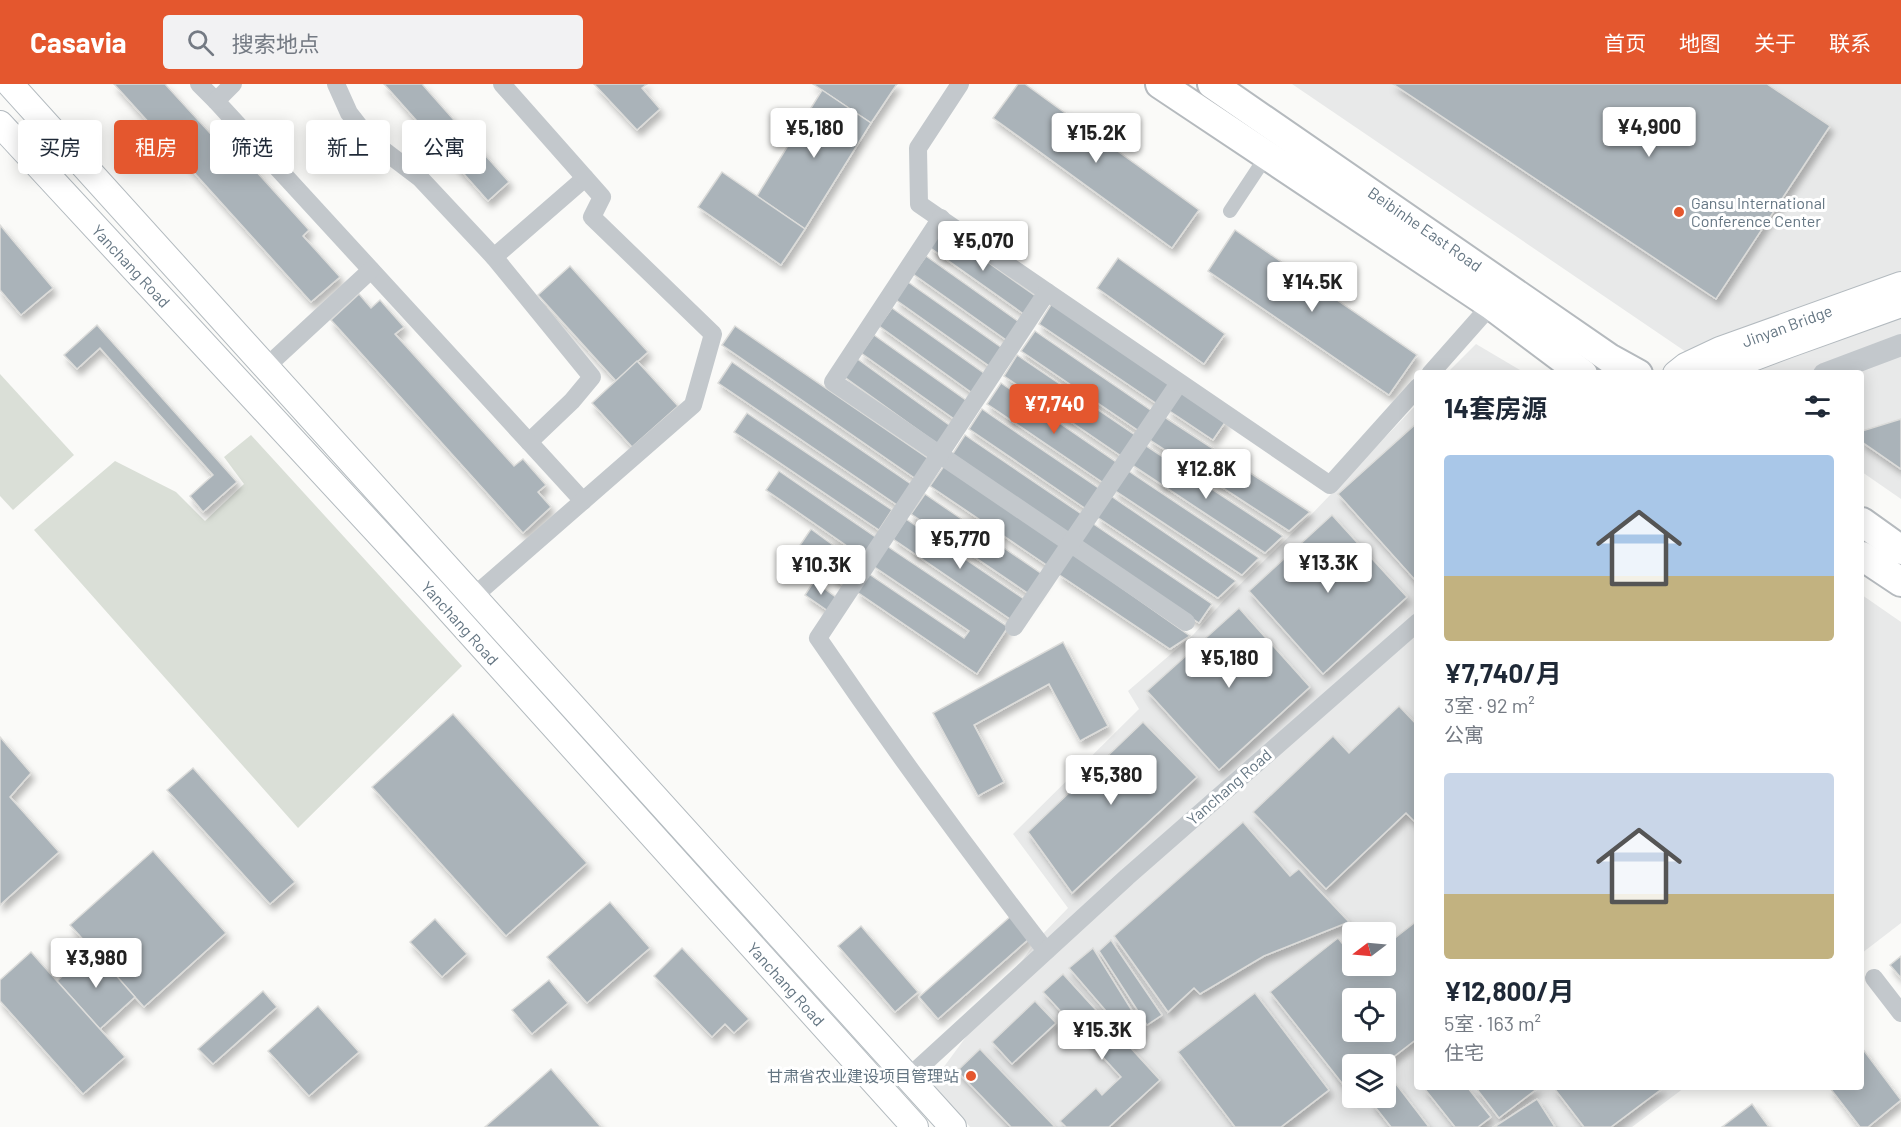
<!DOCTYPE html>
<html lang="zh">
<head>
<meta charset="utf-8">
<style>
	:root { --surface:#fff; --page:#f2f2f3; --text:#1f2937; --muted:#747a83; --accent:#e4572e }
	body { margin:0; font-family:Barlow,"Noto Sans SC",sans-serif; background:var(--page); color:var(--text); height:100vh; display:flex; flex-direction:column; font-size:22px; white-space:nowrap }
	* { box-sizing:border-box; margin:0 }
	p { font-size:20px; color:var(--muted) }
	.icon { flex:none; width:33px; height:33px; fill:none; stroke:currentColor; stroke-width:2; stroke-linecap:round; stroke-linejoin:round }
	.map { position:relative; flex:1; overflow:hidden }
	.side { position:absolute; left:1414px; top:286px; width:450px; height:720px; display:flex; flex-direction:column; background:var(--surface); border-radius:6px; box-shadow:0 3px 15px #0003 }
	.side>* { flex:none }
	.hud { position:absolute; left:18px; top:36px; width:570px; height:54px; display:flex; gap:12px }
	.needle { width:39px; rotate:254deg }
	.fabs { position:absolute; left:1342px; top:838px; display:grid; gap:12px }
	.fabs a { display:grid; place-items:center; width:54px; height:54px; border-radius:6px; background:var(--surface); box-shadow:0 3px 15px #0003; font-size:30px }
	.price { position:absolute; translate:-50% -51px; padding:0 14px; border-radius:6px; background:#fff; color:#222; font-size:20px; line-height:39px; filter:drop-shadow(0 2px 3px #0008) }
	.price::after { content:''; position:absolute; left:50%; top:36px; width:18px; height:14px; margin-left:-9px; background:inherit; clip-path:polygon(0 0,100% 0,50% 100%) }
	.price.active { background:var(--accent); color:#fff }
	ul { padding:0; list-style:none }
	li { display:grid; align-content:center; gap:12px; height:318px; padding:0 30px }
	li span { display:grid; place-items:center; height:186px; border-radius:6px; color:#555 }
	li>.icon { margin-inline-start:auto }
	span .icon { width:108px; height:108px; fill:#fffc; stroke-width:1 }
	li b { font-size:26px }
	h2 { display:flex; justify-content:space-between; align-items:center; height:72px; padding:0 30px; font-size:26px }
	.tag { padding:0 21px; border-radius:6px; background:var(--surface); box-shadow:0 3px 15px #0003; font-size:21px; line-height:54px }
	.tag.active { background:var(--accent); color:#fff }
	header { display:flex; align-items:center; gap:36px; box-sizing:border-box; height:84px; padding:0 30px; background:var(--accent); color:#fff }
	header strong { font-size:28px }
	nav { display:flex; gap:33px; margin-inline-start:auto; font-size:21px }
	.search { width:420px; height:54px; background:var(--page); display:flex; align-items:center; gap:15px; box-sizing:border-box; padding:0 21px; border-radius:6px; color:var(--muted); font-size:22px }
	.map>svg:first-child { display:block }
</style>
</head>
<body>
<header>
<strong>Casavia</strong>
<div class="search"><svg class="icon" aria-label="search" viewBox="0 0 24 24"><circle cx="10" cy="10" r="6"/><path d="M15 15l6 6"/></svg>搜索地点</div>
<nav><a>首页</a><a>地图</a><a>关于</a><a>联系</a></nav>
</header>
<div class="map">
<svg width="1901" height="1043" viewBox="0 0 1901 1043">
	<defs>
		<filter id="shadow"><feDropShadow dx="3.5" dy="6" stdDeviation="3" flood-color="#0004"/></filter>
	</defs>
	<rect width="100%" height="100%" fill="#fafaf8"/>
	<g fill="#e8e9e9" fill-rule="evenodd">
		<path d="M1292,0h609v415l-39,-27v-98l-145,-1z"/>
		<path d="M1476,260l49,29h-78z"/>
		<path d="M1417,320l1,684h266l-52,39h-662l-38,-44 106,-144 30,-31 -55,-74 126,-125 -11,-18 65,-56 32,-36 84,-82zM1353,849h33v33h-33zM1353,915h33v33h-33zM1353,981h33v33h-33z"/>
		<path d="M1862,511l39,27v301l-39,30z"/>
	</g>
	<g fill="#dadfd7">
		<path d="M0,290l74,81 -61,55 -13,-14z"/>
		<path d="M251,351l211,231 -164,162 -264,-298 81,-69 61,31 29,29 39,-37 -20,-27z"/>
	</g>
	<g fill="#aab3b9" stroke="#dcdcda" stroke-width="1.5" fill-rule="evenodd" filter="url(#shadow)">
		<path d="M114,0h51l66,72 6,-6 72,80 -6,6 37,41 -29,25z"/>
		<path d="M384,0h38l87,98 -21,19z"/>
		<path d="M594,0h53l-5,4 18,21 -23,21z"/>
		<path d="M813,0h84l-26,39z"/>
		<path d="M1018,0h7l174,126 -27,38 -179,-130z"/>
		<path d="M1393,0h374l63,42 -114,173z"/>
		<path d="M822,6l49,33 -66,106 -48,-33z"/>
		<path d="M722,88l83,57 -24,36 -83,-58z"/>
		<path d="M0,141l53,63 -32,27 -21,-25z"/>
		<path d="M941,145l96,68 -12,18 -96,-68z"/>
		<path d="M1235,146l182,125 -28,40 -181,-124z"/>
		<path d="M926,172l96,68 -13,18 -96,-68z"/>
		<path d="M1118,174l107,76 -21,30 -107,-76z"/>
		<path d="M570,182l78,86 -32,29 -78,-86z"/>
		<path d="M908,198l97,68 -13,18 -96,-68z"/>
		<path d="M359,210l12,14 9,-8 24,27 -9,7 119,132 9,-7 23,26 -8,7 13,15 -28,26 -192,-213z"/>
		<path d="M1052,219l121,82 -13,21 -121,-82z"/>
		<path d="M892,224l96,68 -13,19 -96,-69z"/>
		<path d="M97,241l140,157 -34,30 -13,-16 23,-21 -113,-127 -23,21 -13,-14z"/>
		<path d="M735,242l194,133 -13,20 -194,-134z"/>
		<path d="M1035,247l120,82 -13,20 -121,-82z"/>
		<path d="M874,251l96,68 -13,18 -96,-68z"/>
		<path d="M1017,271l121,82 -14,21 -120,-82z"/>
		<path d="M856,274l96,69 -13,18 -96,-69z"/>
		<path d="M637,277l41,45 -46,41 -40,-44z"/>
		<path d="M732,278l179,122 -14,21 -179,-122z"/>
		<path d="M1001,299l121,83 -14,20 -121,-82z"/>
		<path d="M1181,306l45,31 -13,19 -45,-30z"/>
		<path d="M982,325l121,82 -14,20 -120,-82z"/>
		<path d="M747,329l145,97 -13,20 -145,-98z"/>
		<path d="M1163,332l147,96 -21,19 -141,-92z"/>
		<path d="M1901,335v50l-39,-27v-11z"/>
		<path d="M1418,338v157l-2,2 -78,-87z"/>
		<path d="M965,351l121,82 -14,20 -120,-82z"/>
		<path d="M1145,361l138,91 -18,17 -133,-88z"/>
		<path d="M944,382l120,81 -13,21 -121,-82z"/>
		<path d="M1127,386l132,88 -17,17 -128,-85z"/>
		<path d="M779,387l98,67 -14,19 -97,-67z"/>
		<path d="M925,410l120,82 -13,20 -121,-82z"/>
		<path d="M1111,412l125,85 -18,17 -121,-81z"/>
		<path d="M1332,431l75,82 -84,77 -74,-83z"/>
		<path d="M906,435l121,82 -14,20 -120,-82z"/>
		<path d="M1092,439l120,81 -13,19 -120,-81z"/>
		<path d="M811,445l48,35 -16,21 -47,-34z"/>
		<path d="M887,462l121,81 -31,47 -120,-82 12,-18 95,64 5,-7 -96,-65z"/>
		<path d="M1072,469l118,83 -20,13 -112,-75z"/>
		<path d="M814,497l23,17 -9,13 -23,-16z"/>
		<path d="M1239,524l71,79 -91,83 -72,-79z"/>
		<path d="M1063,558l45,84 -28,15 -31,-57 -75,41 30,57 -26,14 -45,-83z"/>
		<path d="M1399,622l19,20v99l-12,-12 -80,76 -73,-77 80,-76 16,17z"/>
		<path d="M453,630l134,149 -81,73 -134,-149z"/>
		<path d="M1143,638l54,55 -125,116 -44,-61z"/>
		<path d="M0,653l31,36 -21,24 49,55 -59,53z"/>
		<path d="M193,684l102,114 -25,22 -103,-114z"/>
		<path d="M1243,738l47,54 9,-7 50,53 -85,34 -64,38 -6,-6 -26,24 -54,-76z"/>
		<path d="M153,767l73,82 -82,74 -74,-82z"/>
		<path d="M610,818l40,46 -63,55 -40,-46z"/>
		<path d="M1011,832l19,22 -92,81 -19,-22z"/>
		<path d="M435,835l32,35 -25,23 -32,-35z"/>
		<path d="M1418,836v118l-35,27h-30v24l-4,3 -79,-100 68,-54 15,19v9h33v-21zM1353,915h33v33h-33z"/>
		<path d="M861,842l57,66 -23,20 -57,-66z"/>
		<path d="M1111,856l51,75 -15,10 -48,-74z"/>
		<path d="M682,864l67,71 -15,14 -9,-9 -13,13 -58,-61z"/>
		<path d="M1093,864l51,82 -13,10 -62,-72z"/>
		<path d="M93,865l42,48 -35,32 -43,-48z"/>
		<path d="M31,868l94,105 -42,37 -83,-93v-21z"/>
		<path d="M1901,872v22l-11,-13z"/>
		<path d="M1063,890l97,106 -51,47h-43l-6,-6 36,-33 6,7 19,-18 -78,-85z"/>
		<path d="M549,896l19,23 -36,31 -20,-24z"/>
		<path d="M263,907l14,16 -64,57 -15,-15z"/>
		<path d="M1255,909l74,97 -48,37h-46l-57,-75z"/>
		<path d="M1035,917l21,22 -44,41 -20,-22z"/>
		<path d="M318,922l41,46 -50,44 -41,-45z"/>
		<path d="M1862,964l39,52 -33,27h-8l-30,-39h32z"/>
		<path d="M980,965l75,78h-44l-54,-56z"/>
		<path d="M551,985l50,58h-116l39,-34z"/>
		<path d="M1396,1000l33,43h-38l-19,-24 6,-5h8v-6z"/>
		<path d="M1424,1004h44l23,29 -13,10h-23z"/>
		<path d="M1476,1004h62l-39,30z"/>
		<path d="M1554,1004h109l-52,39h-27z"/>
		<path d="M1537,1015l18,28h-61z"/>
		<path d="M1752,1020l17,23h-47z"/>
	</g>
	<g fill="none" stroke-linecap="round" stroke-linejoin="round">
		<g stroke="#b3babf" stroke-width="28">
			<g id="secondary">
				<path d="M10,0l943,1043"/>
				<path d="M0,40l434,469 481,534"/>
				<path d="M1676,290l10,-8 34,-16 181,-65"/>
				<path d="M1718,290l16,-9 53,-20 114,-41"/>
			</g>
		</g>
		<g stroke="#b5babe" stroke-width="32">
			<g id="primary">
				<path d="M1160,0l331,221 92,69"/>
				<path d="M1212,0l397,274 29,16"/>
				<path d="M1862,438l39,28"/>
				<path d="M1862,472l39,26"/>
			</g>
		</g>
		<path stroke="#c3c8cc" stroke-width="14" d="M1230,127l37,-56"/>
		<g stroke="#c3c8cc" stroke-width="18">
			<path d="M199,0l17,17"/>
			<path d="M233,0l-17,17 313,341 43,-41 20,-24 -98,-120 -74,-79 -50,-38 -21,-27 -13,-29"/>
			<path d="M960,0l-42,64 1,56 128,88"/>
			<path d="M941,134l-108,164 353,240"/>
			<path d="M494,173l91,-79"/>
			<path d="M266,283l105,-97"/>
			<path d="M1430,290l61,-69"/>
			<path d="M529,358l54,59"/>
			<path d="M474,512l219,-191 20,-71 -121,-117 10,-20 -100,-113"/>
			<path d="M1014,543l165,-244"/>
			<path d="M1046,867c-79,-102 -155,-206 -228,-313l229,-346 283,193 88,-98"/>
			<path d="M1874,894l27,35"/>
			<path d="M909,993l218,-200 291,-255"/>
		</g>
		<path stroke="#c3c8cc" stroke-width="22" d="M1824,290l77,-29"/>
		<use href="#secondary" stroke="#fff" stroke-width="26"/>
		<use href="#primary" stroke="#fff" stroke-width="28"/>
	</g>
	<g fill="#e4572e" stroke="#fff" stroke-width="2">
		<circle cx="1679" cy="128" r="6"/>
		<circle cx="971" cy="992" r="6"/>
	</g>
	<g text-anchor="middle" stroke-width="6" stroke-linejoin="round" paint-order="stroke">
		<g font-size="16" fill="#657683" stroke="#fff" text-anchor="start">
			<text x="1691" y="125">Gansu International<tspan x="1691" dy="18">Conference Center</tspan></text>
			<text x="959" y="998" text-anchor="end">甘肃省农业建设项目管理站</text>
		</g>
		<g font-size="16" fill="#657683" stroke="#fff">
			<text transform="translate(1425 145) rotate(35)" y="6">Beibinhe East Road</text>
			<text transform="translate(131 182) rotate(47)" y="6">Yanchang Road</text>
			<text transform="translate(1787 242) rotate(-20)" y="6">Jinyan Bridge</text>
			<text transform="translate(460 539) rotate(48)" y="6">Yanchang Road</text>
			<text transform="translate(1229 703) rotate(-41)" y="6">Yanchang Road</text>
			<text transform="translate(786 900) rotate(48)" y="6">Yanchang Road</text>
		</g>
	</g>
</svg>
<div class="fabs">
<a><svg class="needle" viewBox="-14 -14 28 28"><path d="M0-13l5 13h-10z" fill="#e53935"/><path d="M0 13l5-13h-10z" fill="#747a83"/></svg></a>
<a><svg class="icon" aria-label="locate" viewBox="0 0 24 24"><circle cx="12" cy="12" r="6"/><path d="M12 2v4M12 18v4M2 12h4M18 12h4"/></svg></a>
<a><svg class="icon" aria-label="layers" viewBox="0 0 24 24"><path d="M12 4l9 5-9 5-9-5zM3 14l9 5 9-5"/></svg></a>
</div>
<b class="price" style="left:1649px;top:74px">¥4,900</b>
<b class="price" style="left:814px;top:75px">¥5,180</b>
<b class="price" style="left:1096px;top:80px">¥15.2K</b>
<b class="price" style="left:983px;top:188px">¥5,070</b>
<b class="price" style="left:1312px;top:229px">¥14.5K</b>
<b class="price active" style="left:1054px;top:351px">¥7,740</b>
<b class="price" style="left:1206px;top:416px">¥12.8K</b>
<b class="price" style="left:960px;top:486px">¥5,770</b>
<b class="price" style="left:1328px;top:510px">¥13.3K</b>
<b class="price" style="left:821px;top:512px">¥10.3K</b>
<b class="price" style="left:1229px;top:605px">¥5,180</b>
<b class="price" style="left:1111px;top:722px">¥5,380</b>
<b class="price" style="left:96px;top:905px">¥3,980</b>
<b class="price" style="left:1102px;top:977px">¥15.3K</b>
<div class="hud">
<a class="tag">买房</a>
<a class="tag active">租房</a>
<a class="tag">筛选</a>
<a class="tag">新上</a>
<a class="tag">公寓</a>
</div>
<section class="side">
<h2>14套房源<svg class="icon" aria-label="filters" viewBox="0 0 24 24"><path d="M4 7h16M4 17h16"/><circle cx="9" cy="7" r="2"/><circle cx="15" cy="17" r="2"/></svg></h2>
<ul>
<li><span style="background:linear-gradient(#a9c7e8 65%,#c2b280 0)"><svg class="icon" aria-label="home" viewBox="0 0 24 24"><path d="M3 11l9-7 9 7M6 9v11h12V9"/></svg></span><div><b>¥7,740/月</b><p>3室 · 92 m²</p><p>公寓</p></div></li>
<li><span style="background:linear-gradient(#c9d6e8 65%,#c2b280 0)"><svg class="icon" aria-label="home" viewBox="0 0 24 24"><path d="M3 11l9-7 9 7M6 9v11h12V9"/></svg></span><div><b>¥12,800/月</b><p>5室 · 163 m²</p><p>住宅</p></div></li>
</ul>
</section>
</div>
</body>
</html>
